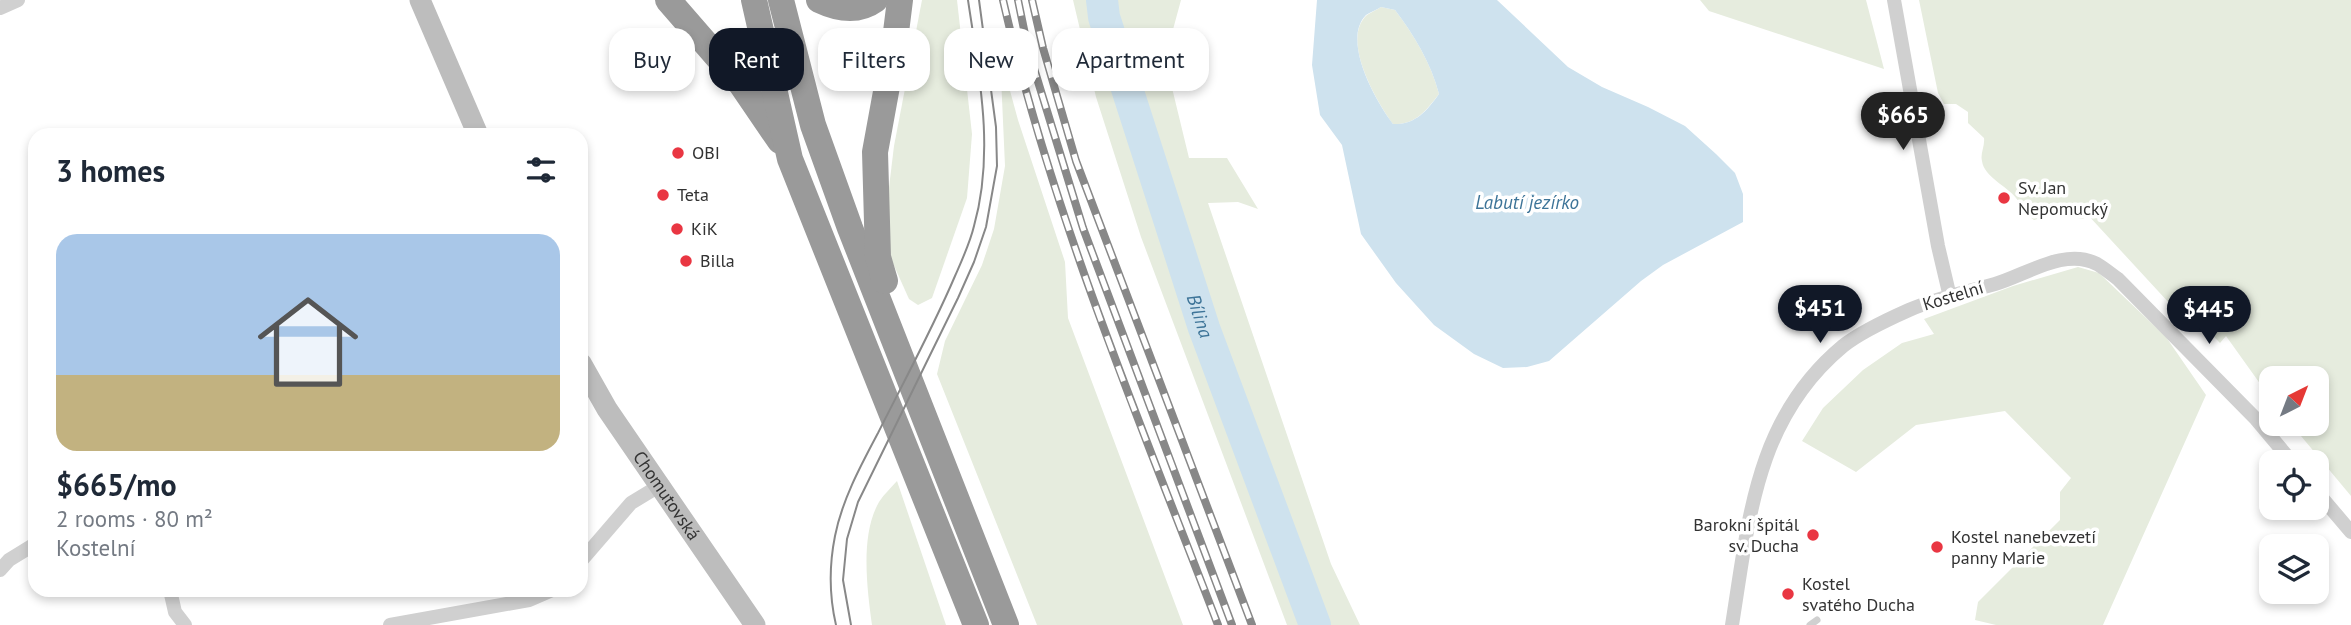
<!DOCTYPE html>
<html lang="en">
<head>
<meta charset="utf-8">
<style>
	:root { --surface:#fff; --page:#f2f2f3; --text:#1f2937; --muted:#747a83; --accent:#111827 }
	body { margin:0; font-family:"PT Sans",sans-serif; background:var(--page); color:var(--text); height:100vh; display:flex; flex-direction:column; font-size:26px; white-space:nowrap }
	* { box-sizing:border-box; margin:0 }
	p { font-size:23px; color:var(--muted) }
	.icon { flex:none; width:38px; height:38px; fill:none; stroke:currentColor; stroke-width:2; stroke-linecap:round; stroke-linejoin:round }
	.map { position:relative; flex:1; overflow:hidden }
	.details { position:absolute; left:28px; top:128px; width:560px; height:469px; display:flex; flex-direction:column; background:var(--surface); border-radius:21px; box-shadow:0 4px 10px #0003 }
	.details>* { flex:none }
	.banner { position:absolute; left:609px; top:28px; width:665px; height:63px; display:flex; gap:14px }
	.needle { width:46px; rotate:42deg }
	.buttons { position:absolute; left:2259px; top:366px; display:grid; gap:14px }
	.buttons a { display:grid; place-items:center; width:70px; height:70px; border-radius:14px; background:var(--surface); box-shadow:0 4px 10px #0003; font-size:35px }
	.price { position:absolute; translate:-50% -60px; padding:0 16px; border-radius:24px; background:var(--accent); color:#fff; font-size:23px; line-height:46px; filter:drop-shadow(0 2px 4px #0008) }
	.price::after { content:''; position:absolute; left:50%; top:42px; width:21px; height:16px; margin-left:-10px; background:inherit; clip-path:polygon(0 0,100% 0,50% 100%) }
	.price.on { background:#222; color:#fff }
	ul { padding:0; list-style:none }
	li { display:grid; align-content:center; gap:14px; height:371px; padding:0 28px }
	li span { display:grid; place-items:center; height:217px; border-radius:21px; color:#555 }
	li>.icon { margin-inline-start:auto }
	span .icon { width:126px; height:126px; fill:#fffc; stroke-width:1 }
	li b { font-size:30px }
	h2 { display:flex; justify-content:space-between; align-items:center; height:84px; padding:0 28px; font-size:30px }
	.pill { padding:0 24px; border-radius:21px; background:var(--surface); box-shadow:0 4px 10px #0003; font-size:24px; line-height:63px }
	.pill.on { background:var(--accent); color:#fff }
	.map>svg:first-child { display:block }
</style>
</head>
<body>
<div class="map">
<svg width="2351" height="625" viewBox="0 0 2351 625">
	<rect width="100%" height="100%" fill="#fff"/>
	<g fill="#e6ecde">
		<path d="M922,0h35l15,134 -5,64 -35,100 -14,7 -9,-6 -22,-49v-46l7,-58z"/>
		<path d="M1073,0h108l-16,59 24,99h38l31,51 -20,-7 -30,1 123,361 29,61h-73l-146,-388 -45,-140z"/>
		<path d="M1700,0h166l18,69 -175,-58z"/>
		<path d="M1919,0h432v496l-60,-72h26v-46h-45l-1,21 -45,-63 -6,7 -43,-45 -7,6 -83,-90 -4,5 -29,-5 -20,6c-10,-7 -11,-13 -18,-22 -9,-12 -32,-21 -34,-37 -2,-7 3,-15 2,-23l-16,-15v-11l-12,-8h-12l-6,-11z"/>
		<path d="M1381,7l14,3c19,25 36,53 44,84 -13,17 -24,31 -46,30 -16,-22 -53,-85 -26,-109 4,-3 10,-5 14,-8z"/>
		<path d="M1000,54l18,66 47,142 3,56 115,307h-146l-100,-251 8,-33 37,-76 12,-36 11,-63z"/>
		<path d="M2078,267l21,6 67,64 40,58 -103,230h-107l-21,-5 3,-18 82,-82v-28l11,-14 -66,-67 -89,14 -60,47 -54,-31 21,-33 40,-38 39,-27 32,-9 -10,-15 89,-33z"/>
		<path d="M897,481l49,144h-74c-5,-37 -12,-90 7,-123 5,-8 12,-14 18,-21z"/>
	</g>
	<path fill="#cee2ee" fill-rule="evenodd" d="M1317,0h180l71,67 34,20 46,20 37,19 31,28 19,19 8,21v28l-80,43 -22,16 -92,80 -22,6 -24,1 -29,-14 -40,-29 -38,-42 -35,-49 -19,-89 -22,-30 -8,-50zM1381,7l14,3c19,25 36,53 44,84 -12,17 -24,31 -46,30 -17,-22 -52,-84 -27,-109 4,-3 11,-5 15,-8z"/>
	<g fill="none" stroke-linecap="round" stroke-linejoin="round">
		<path stroke="#cee2ee" stroke-width="32" id="s1" d="M1102,0l2,17 100,311 111,297"/>
		<path stroke="#d0d0d0" stroke-width="7" d="M1810,625l7,-5"/>
		<g stroke="#d0d0d0" stroke-width="14">
			<path d="M1894,0l44,246 12,51"/>
			<path d="M0,8l18,-8"/>
			<path d="M2317,492l34,40"/>
			<path d="M581,561l50,-58 28,-17"/>
			<path d="M0,570l9,-10 26,-16"/>
			<path d="M170,590l5,22 10,13"/>
			<path d="M390,625l139,-25 23,-10"/>
			<path d="M1732,625c17,-105 23,-206 111,-279 15,-12 48,-28 66,-36 27,-12 58,-18 86,-26 31,-9 70,-37 102,-20 7,4 14,10 21,15l137,139 37,44"/>
		</g>
		<g stroke="#bdbdbd" stroke-width="21">
			<path d="M420,0l58,135"/>
			<path id="s2" d="M581,363l26,46 148,216"/>
		</g>
		<g stroke="#9a9a9a" stroke-width="26">
			<path d="M668,0l73,84 39,57"/>
			<path d="M754,0l36,159 186,466"/>
			<path d="M781,0l32,125 37,103 156,397"/>
			<path d="M819,0c19,9 38,13 56,0"/>
			<path d="M885,281l-7,-24 -3,-105 19,-104 6,-48"/>
		</g>
		<g stroke="#888" stroke-width="2">
			<path d="M836,625c-7,-30 -7,-59 -1,-89 7,-36 26,-71 43,-103 26,-52 54,-103 77,-157 7,-16 15,-33 19,-50 21,-74 5,-152 -6,-226"/>
			<path d="M851,625l-8,-45 4,-41 11,-37 100,-204 16,-36 12,-35 11,-61 -1,-39 -17,-127"/>
		</g>
		<g stroke="#888" stroke-width="8">
			<g id="rail">
				<path d="M1003,0c49,215 136,419 215,625"/>
				<path d="M1018,0l10,49 55,179 149,397"/>
				<path d="M1032,0l11,48 33,113 176,464"/>
			</g>
		</g>
		<use href="#rail" stroke="#fff" stroke-width="5" stroke-dasharray="16" stroke-linecap="butt"/>
	</g>
	<g fill="#e93642" stroke="#fff" stroke-width="2.5">
		<circle cx="678" cy="153" r="7"/>
		<circle cx="663" cy="195" r="7"/>
		<circle cx="2004" cy="198" r="7"/>
		<circle cx="677" cy="229" r="7"/>
		<circle cx="686" cy="261" r="7"/>
		<circle cx="1813" cy="535" r="7"/>
		<circle cx="1937" cy="547" r="7"/>
		<circle cx="1788" cy="594" r="7"/>
	</g>
	<g text-anchor="middle" stroke-width="7" stroke-linejoin="round" paint-order="stroke">
		<g font-size="18" fill="#333" stroke="#fff" text-anchor="start">
			<text x="692" y="159">OBI</text>
			<text x="2018" y="194">Sv. Jan<tspan x="2018" dy="21">Nepomucký</tspan></text>
			<text x="677" y="201">Teta</text>
			<text x="691" y="235">KiK</text>
			<text x="700" y="267">Billa</text>
			<text x="1799" y="531" text-anchor="end">Barokní špitál<tspan x="1799" dy="21">sv. Ducha</tspan></text>
			<text x="1951" y="543">Kostel nanebevzetí<tspan x="1951" dy="21">panny Marie</tspan></text>
			<text x="1802" y="590">Kostel<tspan x="1802" dy="21">svatého Ducha</tspan></text>
		</g>
		<g font-size="18" fill="#333" stroke="#fff">
			<text transform="translate(1953 296) rotate(-17)" y="6">Kostelní</text>
			<text dy="6" stroke="none"><textPath href="#s2" startOffset="158">Chomutovská</textPath></text>
		</g>
		<g font-size="19" font-style="italic" fill="#3d7498" stroke="#fff">
			<text x="1527" y="209">Labutí jezírko</text>
			<text dy="7" stroke="none"><textPath href="#s1" startOffset="331">Bílina</textPath></text>
		</g>
	</g>
</svg>
<div class="buttons">
<a><svg class="needle" viewBox="-14 -14 28 28"><path d="M0-13l5 13h-10z" fill="#e53935"/><path d="M0 13l5-13h-10z" fill="#747a83"/></svg></a>
<a><svg class="icon" aria-label="locate" viewBox="0 0 24 24"><circle cx="12" cy="12" r="6"/><path d="M12 2v4M12 18v4M2 12h4M18 12h4"/></svg></a>
<a><svg class="icon" aria-label="layers" viewBox="0 0 24 24"><path d="M12 4l9 5-9 5-9-5zM3 14l9 5 9-5"/></svg></a>
</div>
<b class="price on" style="left:1903px;top:152px">$665</b>
<b class="price" style="left:1820px;top:345px">$451</b>
<b class="price" style="left:2209px;top:346px">$445</b>
<div class="banner">
<a class="pill">Buy</a>
<a class="pill on">Rent</a>
<a class="pill">Filters</a>
<a class="pill">New</a>
<a class="pill">Apartment</a>
</div>
<section class="details">
<h2>3 homes<svg class="icon" aria-label="filters" viewBox="0 0 24 24"><path d="M4 7h16M4 17h16"/><circle cx="9" cy="7" r="2"/><circle cx="15" cy="17" r="2"/></svg></h2>
<ul>
<li><span style="background:linear-gradient(#a9c7e8 65%,#c2b280 0)"><svg class="icon" aria-label="home" viewBox="0 0 24 24"><path d="M3 11l9-7 9 7M6 9v11h12V9"/></svg></span><div><b>$665/mo</b><p>2 rooms · 80 m²</p><p>Kostelní</p></div></li>
</ul>
</section>
</div>
</body>
</html>
